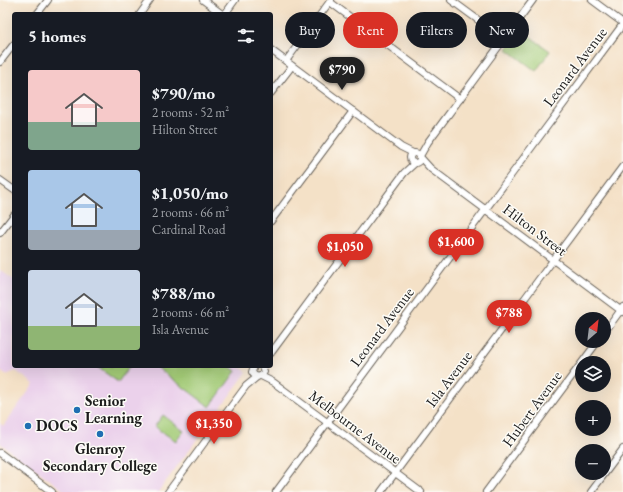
<!DOCTYPE html>
<html lang="en">
<head>
<meta charset="utf-8">
<style>
	:root { --surface:#171b24; --page:#20242c; --text:#f1f3f6; --muted:#9ea1a6; --accent:#d93025 }
	body { margin:0; font-family:"EB Garamond",serif; background:var(--page); color:var(--text); height:100vh; display:flex; flex-direction:column; font-size:15px; white-space:nowrap }
	* { box-sizing:border-box; margin:0 }
	p { font-size:13px; color:var(--muted) }
	.icon { flex:none; width:22px; height:22px; fill:none; stroke:currentColor; stroke-width:2; stroke-linecap:round; stroke-linejoin:round }
	.map { position:relative; flex:1; overflow:hidden }
	.drawer { position:absolute; left:12px; top:12px; width:261px; height:356px; display:flex; flex-direction:column; background:var(--surface); border-radius:4px; box-shadow:0 4px 16px #0002 }
	.drawer>* { flex:none }
	.top-card { position:absolute; left:285px; top:12px; width:278px; height:36px; display:flex; gap:8px }
	.needle { width:26px; rotate:28deg }
	.controls { position:absolute; left:575px; top:312px; display:grid; gap:8px }
	.controls a { display:grid; place-items:center; width:36px; height:36px; border-radius:50%; background:var(--surface); box-shadow:0 4px 16px #0002; font-size:20px }
	.price { position:absolute; translate:-50% -34px; padding:0 9px; border-radius:14px; background:var(--accent); color:#fff; font-size:13px; line-height:26px; filter:drop-shadow(0 1px 2px #0008) }
	.price::after { content:''; position:absolute; left:50%; top:24px; width:12px; height:9px; margin-left:-6px; background:inherit; clip-path:polygon(0 0,100% 0,50% 100%) }
	.price.current { background:#222; color:#fff }
	ul { padding:0; list-style:none }
	li { display:flex; align-items:center; gap:12px; height:100px; padding:0 16px }
	li span { display:grid; place-items:center; flex:none; width:112px; height:80px; border-radius:4px; color:#555 }
	li>.icon { margin-inline-start:auto }
	span .icon { width:48px; height:48px; fill:#fffc; stroke-width:1 }
	li b { font-size:17px }
	h2 { display:flex; justify-content:space-between; align-items:center; height:48px; padding:0 16px; font-size:17px }
	.pill { padding:0 14px; border-radius:18px; background:var(--surface); box-shadow:0 4px 16px #0002; font-size:14px; line-height:36px }
	.pill.current { background:var(--accent); color:#fff }
	.map>svg:first-child { display:block }
</style>
</head>
<body>
<div class="map">
<svg width="623" height="492" viewBox="0 0 623 492">
	<rect width="100%" height="100%" fill="#fdfcf7"/>
	<filter id="ink" filterUnits="userSpaceOnUse"><feTurbulence type="fractalNoise" baseFrequency=".025" numOctaves="2"/><feDisplacementMap in="SourceGraphic" scale="8" xChannelSelector="R" yChannelSelector="G"/><feConvolveMatrix kernelMatrix="1 2 1 2 8 2 1 2 1" color-interpolation-filters="sRGB"/></filter>
	<filter id="wash" filterUnits="userSpaceOnUse"><feTurbulence type="fractalNoise" baseFrequency=".012" numOctaves="4" result="noise"/><feDisplacementMap in="SourceGraphic" scale="16" xChannelSelector="R" yChannelSelector="G"/><feGaussianBlur stdDeviation="0.9" result="paint"/><feColorMatrix in="noise" values="0 0 0 0 0 0 0 0 0 0 0 0 0 0 0 0 0 1.4 0 .05"/><feComposite in="paint" operator="in"/></filter>
	<g filter="url(#wash)">
		<rect width="100%" height="100%" fill="#f4e1c7"/>
		<path fill="#ebd1eb" d="M0,270l14,10v86h225l8,6 -89,120h-92l-66,-49v-20l3,3 31,-42 -18,-13 -10,4 -6,-4z"/>
		<g fill="#a3cb76" stroke="#607449">
			<path d="M521,30l29,21 -14,20 -29,-22z"/>
			<path d="M96,366h34l-12,16z"/>
			<path d="M155,366h74l7,5 -26,36z"/>
			<path d="M163,415l21,16 -8,10 -17,-11 -4,-4z"/>
		</g>
	</g>
	<g filter="url(#ink)">
		<g fill="none" stroke-linecap="round" stroke-linejoin="round">
			<g stroke="#686158" stroke-width="8">
				<g id="minor">
					<path d="M203,0l19,14"/>
					<path d="M451,0l53,39"/>
					<path d="M592,0l31,23"/>
					<path d="M330,2l130,97"/>
					<path d="M37,14l11,-14"/>
					<path d="M140,14l10,-14"/>
					<path d="M225,14l10,-14"/>
					<path d="M271,50l130,97 12,6"/>
					<path d="M286,61l45,-61"/>
					<path d="M0,62l14,-18"/>
					<path d="M271,93l21,-27"/>
					<circle cx="415" cy="158" r="5"/>
					<path d="M420,156l8,-14 105,-142"/>
					<path d="M421,158l10,11 192,143"/>
					<path d="M0,180l14,10"/>
					<path d="M271,221l82,-110"/>
					<path d="M0,233l14,-18"/>
					<path d="M604,333l19,-26"/>
					<path d="M271,353l133,-180 11,-10"/>
					<path d="M254,366l-2,6c3,6 9,6 12,0l-2,-6"/>
					<path d="M261,376l12,6 148,110"/>
					<path d="M0,453l52,39"/>
					<path d="M168,492l78,-106 11,-9"/>
					<path d="M276,492l347,-468"/>
					<path d="M381,492l242,-326"/>
					<path d="M486,492l112,-151"/>
					<path d="M591,492l32,-43"/>
				</g>
			</g>
			<use href="#minor" stroke="#fff" stroke-width="6"/>
		</g>
	</g>
	<g fill="#1f6fb2" stroke="#fdfcf7" stroke-width="1.5">
		<circle cx="77" cy="410" r="4"/>
		<circle cx="28" cy="426" r="4"/>
		<circle cx="100" cy="434" r="4"/>
	</g>
	<g text-anchor="middle" stroke-width="3" stroke-linejoin="round" paint-order="stroke">
		<g font-size="15" fill="#1c1c1c" stroke="#fdfcf7">
			<text transform="translate(575 67) rotate(-53)" y="5">Leonard Avenue</text>
			<text transform="translate(535 230) rotate(37)" y="5">Hilton Street</text>
			<text transform="translate(382 327) rotate(-53)" y="5">Leonard Avenue</text>
			<text transform="translate(449 379) rotate(-53)" y="5">Isla Avenue</text>
			<text transform="translate(532 409) rotate(-54)" y="5">Hubert Avenue</text>
			<text transform="translate(355 427) rotate(37)" y="5">Melbourne Avenue</text>
		</g>
		<g font-size="15" font-weight="bold" fill="#1c1c1c" stroke="#fdfcf7" text-anchor="start">
			<text x="85" y="406">Senior<tspan x="85" dy="17">Learning</tspan></text>
			<text x="36" y="431">DOCS</text>
			<text x="100" y="454" text-anchor="middle">Glenroy<tspan x="100" dy="17">Secondary College</tspan></text>
		</g>
	</g>
</svg>
<div class="controls">
<a><svg class="needle" viewBox="-14 -14 28 28"><path d="M0-13l5 13h-10z" fill="#e53935"/><path d="M0 13l5-13h-10z" fill="#9ea1a6"/></svg></a>
<a><svg class="icon" aria-label="layers" viewBox="0 0 24 24"><path d="M12 4l9 5-9 5-9-5zM3 14l9 5 9-5"/></svg></a>
<a>+</a>
<a>−</a>
</div>
<b class="price current" style="left:342px;top:91px">$790</b>
<b class="price" style="left:456px;top:263px">$1,600</b>
<b class="price" style="left:345px;top:268px">$1,050</b>
<b class="price" style="left:509px;top:334px">$788</b>
<b class="price" style="left:214px;top:445px">$1,350</b>
<div class="top-card">
<a class="pill">Buy</a>
<a class="pill current">Rent</a>
<a class="pill">Filters</a>
<a class="pill">New</a>
</div>
<section class="drawer">
<h2>5 homes<svg class="icon" aria-label="filters" viewBox="0 0 24 24"><path d="M4 7h16M4 17h16"/><circle cx="9" cy="7" r="2"/><circle cx="15" cy="17" r="2"/></svg></h2>
<ul>
<li><span style="background:linear-gradient(#f6c9c9 65%,#7fa58c 0)"><svg class="icon" aria-label="home" viewBox="0 0 24 24"><path d="M3 11l9-7 9 7M6 9v11h12V9"/></svg></span><div><b>$790/mo</b><p>2 rooms · 52 m²</p><p>Hilton Street</p></div></li>
<li><span style="background:linear-gradient(#a9c7e8 75%,#9aa5b1 0)"><svg class="icon" aria-label="home" viewBox="0 0 24 24"><path d="M3 11l9-7 9 7M6 9v11h12V9"/></svg></span><div><b>$1,050/mo</b><p>2 rooms · 66 m²</p><p>Cardinal Road</p></div></li>
<li><span style="background:linear-gradient(#c9d6e8 70%,#8fb573 0)"><svg class="icon" aria-label="home" viewBox="0 0 24 24"><path d="M3 11l9-7 9 7M6 9v11h12V9"/></svg></span><div><b>$788/mo</b><p>2 rooms · 66 m²</p><p>Isla Avenue</p></div></li>
</ul>
</section>
</div>
</body>
</html>
